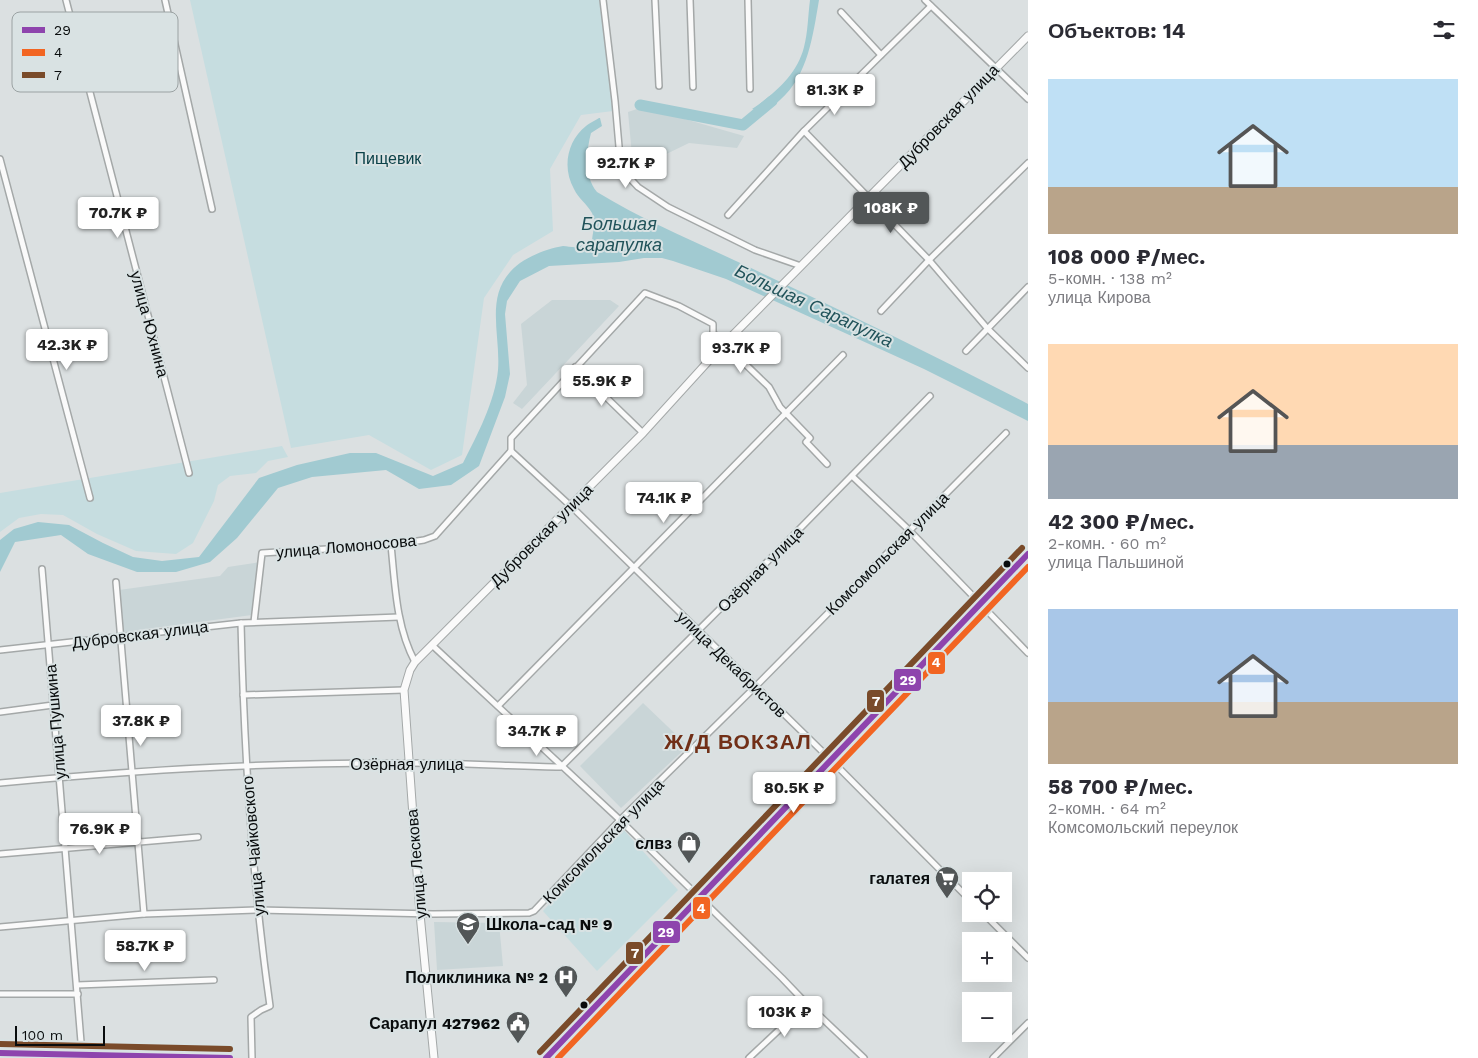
<!DOCTYPE html>
<html lang="ru">
<head>
<meta charset="utf-8">
<style>
	:root { --surface:#fff; --page:#f7f7f7; --text:#2b2b33; --muted:#7c7c81; --accent:#525657 }
	body { margin:0; font-family:"Work Sans",sans-serif; background:var(--page); color:var(--text); height:100vh; display:flex; flex-direction:column; font-size:19px; white-space:nowrap }
	* { box-sizing:border-box; margin:0 }
	p { font-size:16px; color:var(--muted) }
	.icon { flex:none; width:28px; height:28px; fill:none; stroke:currentColor; stroke-width:2; stroke-linecap:round; stroke-linejoin:round }
	.map { position:relative; flex:1; overflow:hidden }
	.drawer { display:flex; flex-direction:column; background:var(--surface); width:450px }
	.drawer>* { flex:none }
	.controls { position:absolute; left:962px; top:872px; display:grid; gap:10px }
	.controls a { display:grid; place-items:center; width:50px; height:50px; border-radius:0px; background:var(--surface); box-shadow:0 5px 20px #0002; font-size:25px }
	.scale { position:absolute; left:15px; bottom:12px; width:90px; box-sizing:border-box; padding-left:5px; border:2px solid #090c0d; border-top:0; font-size:14px; line-height:18px; white-space:nowrap; color:#090c0d; -webkit-text-stroke:4px #d9e2e3; paint-order:stroke }
	.price { position:absolute; translate:-50% -42px; padding:0 11px; border-radius:5px; background:#fff; color:#222; font-size:16px; line-height:32px; filter:drop-shadow(0 1px 2px #0008) }
	.price::after { content:''; position:absolute; left:50%; top:30px; width:15px; height:11px; margin-left:-8px; background:inherit; clip-path:polygon(0 0,100% 0,50% 100%) }
	.price.on { background:var(--accent); color:#fff }
	ul { padding:0; list-style:none }
	li { display:grid; align-content:center; gap:10px; height:265px; padding:0 20px }
	li span { display:grid; place-items:center; height:155px; border-radius:0px; color:#555 }
	li>.icon { margin-inline-start:auto }
	span .icon { width:90px; height:90px; fill:#fffc; stroke-width:1 }
	li b { font-size:21px }
	h2 { display:flex; justify-content:space-between; align-items:center; height:60px; padding:0 20px; font-size:21px }
	main { display:flex; flex:1; min-height:0 }
	.map>svg:first-child { display:block }
</style>
</head>
<body>
<main>
<div class="map">
<svg width="1028" height="1058" viewBox="0 0 1028 1058">
	<rect width="100%" height="100%" fill="#dbe0e1"/>
	<g fill="#c9d5d7">
		<path d="M643,107l101,29 -7,12 -48,-5 -37,18 -19,5 -5,-54z"/>
		<path d="M552,300h58l9,6 -97,103 -9,-6 14,-18 -6,-61z"/>
		<path d="M260,562l-8,53 -129,17 -4,-42 101,-14 8,-9z"/>
		<path d="M643,703l45,43 -67,62 -41,-42z"/>
		<path d="M434,922l65,1 4,43 -66,4z"/>
	</g>
	<g fill="#c6dde0">
		<path d="M190,0h412l11,111 -32,4 -31,54 3,62 -40,24 -29,43 -22,157 -31,15 -62,-35 -78,13z"/>
		<path d="M282,446l6,11 -20,4 -12,12 -26,3 -12,9 -4,16 -21,42 -17,11 -40,-3 -39,-17 -34,-19 -22,-1 -22,4 -19,14v-39z"/>
		<path d="M621,827l57,63 -81,81 -54,-60z"/>
	</g>
	<g fill="#a1cad1">
		<path d="M810,0h9c-6,35 -11,76 -39,100 -9,8 -17,12 -28,9 22,-15 45,-34 52,-62 4,-15 4,-32 6,-47z"/>
		<path d="M599,118h1l2,8 -11,7c-5,19 -7,44 6,59 44,27 92,47 139,69 98,46 196,93 292,143v17l-104,-52 -198,-90 -53,-18 -11,-3h-18l-25,4 -70,4 -29,15 -13,20 -2,13 5,60 -5,23 -26,69 -28,19 -32,4 -33,-19 -74,7 -34,11 -41,50 -27,24 -34,10h-39l-49,-18 -27,-19 -46,7 -15,30v-32l14,-11 24,-7 31,3 34,18 30,14 29,4 37,-4 60,-79 38,-13 53,-12h26l57,23 30,-13c14,-28 32,-61 35,-93 3,-38 -16,-79 22,-107 12,-8 29,-15 43,-17 5,0 10,2 15,1 5,-2 9,-5 14,-7 1,-9 4,-18 0,-27 -5,-9 -14,-15 -18,-24 -12,-21 -7,-48 12,-63 3,-3 9,-5 13,-8z"/>
	</g>
	<g fill="none" stroke-linecap="round" stroke-linejoin="round">
		<path stroke="#a1cad1" stroke-width="11" d="M640,105l103,20 29,-24"/>
		<g stroke="#a4a8a8" stroke-width="8">
			<g id="street">
				<path d="M66,0l123,473"/>
				<path d="M165,0l47,209"/>
				<path d="M603,0l12,101 5,57 5,15 13,14 30,20 87,43 46,16"/>
				<path d="M655,0l4,86"/>
				<path d="M690,0l3,87"/>
				<path d="M748,0l2,89"/>
				<path d="M925,0l103,99"/>
				<path d="M841,12l40,43"/>
				<path d="M804,131l125,129 58,68 41,40"/>
				<path d="M0,159l90,339"/>
				<path d="M728,215l76,-84 127,-125"/>
				<path d="M881,311l48,-51 99,-97"/>
				<path d="M966,351l62,-64"/>
				<path d="M575,367l68,66"/>
				<path d="M511,451l64,59 256,250 140,141"/>
				<path d="M852,476l57,54 119,123"/>
				<path d="M391,545c4,39 5,82 24,117"/>
				<path d="M42,569l40,485"/>
				<path d="M116,582l28,332"/>
				<path d="M254,622l8,-69 129,-8 33,-5 11,-4 76,-85v-13l134,-145 34,13 34,18v9l56,54 11,20 30,31 -4,4 21,22"/>
				<path d="M241,623c3,128 11,256 29,383l-9,4 -10,7 1,41"/>
				<path d="M432,645l188,175 162,158 22,23 60,57"/>
				<path d="M0,650l241,-27 158,-6"/>
				<path d="M243,695l161,-5"/>
				<path d="M498,706l345,-351"/>
				<path d="M0,712l53,-7"/>
				<path d="M0,783c136,-13 273,-21 409,-20 51,0 102,3 152,4l211,-210 158,-161"/>
				<path d="M0,854l198,-17"/>
				<path d="M984,914l44,44"/>
				<path d="M0,927l144,-13 115,-4 174,4 96,-1 5,-2 86,-91 135,-133 251,-254"/>
				<path d="M77,985l137,-5"/>
				<path d="M0,994h78"/>
				<path d="M749,1058l32,-30 23,-27"/>
				<path d="M993,1058l35,-35"/>
			</g>
		</g>
		<g stroke="#a4a8a8" stroke-width="9">
			<g id="secondary">
				<path d="M0,1053l230,5"/>
				<path d="M434,1058l-14,-144 -16,-224 6,-20 5,-8 17,-17 211,-212 81,-89 304,-308"/>
				<path d="M546,1058l482,-504"/>
			</g>
		</g>
		<use href="#street" stroke="#fafafa" stroke-width="5"/>
		<use href="#secondary" stroke="#fafafa" stroke-width="7"/>
		<g stroke="#d9e2e3" stroke-width="10">
			<g id="bus-1">
				<path d="M0,1053l230,5"/>
				<path d="M546,1058l482,-504"/>
			</g>
		</g>
		<g stroke="#d9e2e3" stroke-width="10">
			<path id="bus-2" d="M558,1058l470,-491"/>
		</g>
		<g stroke="#d9e2e3" stroke-width="10">
			<g id="bus-3">
				<path d="M0,1044l230,5"/>
				<path d="M540,1052l482,-504"/>
			</g>
		</g>
		<use href="#bus-1" stroke="#8e44ad" stroke-width="6"/>
		<use href="#bus-2" stroke="#f26522" stroke-width="6"/>
		<use href="#bus-3" stroke="#7a4b2a" stroke-width="6"/>
	</g>
	<defs>
		<g id="shop-pin" transform="scale(1.25)"><path d="M0 17L-7.5 6A9.5 9.5 0 1 1 7.5 6Z" fill="#525657" stroke="#d9e2e3"/><path d="M-5-2.5h2.3a2.7 3.5 0 0 1 5.4 0H5L5.5 6h-11ZM-1.5-2.5h3a1.5 2.3 0 0 0-3 0Z" fill="#fff"/></g>
		<g id="supermarket-pin" transform="scale(1.25)"><path d="M0 17L-7.5 6A9.5 9.5 0 1 1 7.5 6Z" fill="#525657" stroke="#d9e2e3"/><path d="M-6-5.5h2.5l.6 2H6L4.5 2H-2.5L-4.4-4H-6ZM-1.5 3.2a1.3 1.3 0 1 0 .1 0ZM3 3.2a1.3 1.3 0 1 0 .1 0Z" fill="#fff"/></g>
		<g id="school-pin" transform="scale(1.25)"><path d="M0 17L-7.5 6A9.5 9.5 0 1 1 7.5 6Z" fill="#525657" stroke="#d9e2e3"/><path d="M0-5L7-2L0 1L-7-2ZM-4 1L0 2.5L4 1V4Q0 6-4 4Z" fill="#fff"/></g>
		<g id="hospital-pin" transform="scale(1.25)"><path d="M0 17L-7.5 6A9.5 9.5 0 1 1 7.5 6Z" fill="#525657" stroke="#d9e2e3"/><path d="M-5-5h3v3.5h4V-5h3V5h-3V1.5h-4V5h-3Z" fill="#fff"/></g>
		<g id="civic-pin" transform="scale(1.25)"><path d="M0 17L-7.5 6A9.5 9.5 0 1 1 7.5 6Z" fill="#525657" stroke="#d9e2e3"/><path d="M-.6-6.5H3V-4.5H.6V-3L4-1V1h2V6H-6V1h2V-1L-.6-3ZM-1.2 2.5V6h2.4V2.5Z" fill="#fff"/></g>
	</defs>
	<g fill-rule="evenodd">
		<use href="#shop-pin" x="689" y="843"/>
		<use href="#supermarket-pin" x="947" y="878"/>
		<use href="#school-pin" x="468" y="924"/>
		<use href="#hospital-pin" x="566" y="977"/>
		<use href="#civic-pin" x="518" y="1023"/>
	</g>
	<g fill="#090c0d" stroke="#d9e2e3" stroke-width="2">
		<circle cx="1007" cy="564" r="4.5"/>
		<circle cx="584" cy="1005" r="4.5"/>
	</g>
	<g text-anchor="middle" stroke-width="4" stroke-linejoin="round" paint-order="stroke">
		<g font-size="16" fill="#090c0d" stroke="#d9e2e3">
			<text transform="translate(948 116) rotate(-46)" y="6">Дубровская улица</text>
			<text transform="translate(150 324) rotate(75)" y="6">улица Юхнина</text>
			<text transform="translate(541 535) rotate(-45)" y="6">Дубровская улица</text>
			<text transform="translate(346 546) rotate(-5)" y="6">улица Ломоносова</text>
			<text transform="translate(887 553) rotate(-45)" y="6">Комсомольская улица</text>
			<text transform="translate(760 569) rotate(-45)" y="6">Озёрная улица</text>
			<text transform="translate(140 634) rotate(-7)" y="6">Дубровская улица</text>
			<text transform="translate(732 664) rotate(44)" y="6">улица Декабристов</text>
			<text transform="translate(55 722) rotate(-95)" y="6">улица Пушкина</text>
			<text x="407" y="770">Озёрная улица</text>
			<text transform="translate(603 841) rotate(-46)" y="6">Комсомольская улица</text>
			<text transform="translate(253 846) rotate(-95)" y="6">улица Чайковского</text>
			<text transform="translate(416 864) rotate(-95)" y="6">улица Лескова</text>
		</g>
		<g font-size="16" fill="#0c4249" stroke="#d9e2e3">
			<text x="388" y="164">Пищевик</text>
		</g>
		<g font-size="16" font-weight="bold" fill="#090c0d" stroke="#d9e2e3" text-anchor="end">
			<text x="672" y="849">слвз</text>
			<text x="930" y="884">галатея</text>
			<text x="486" y="930" text-anchor="start">Школа-сад № 9</text>
			<text x="548" y="983">Поликлиника № 2</text>
			<text x="500" y="1029">Сарапул 427962</text>
		</g>
		<g font-size="18" font-style="italic" fill="#21535a" stroke="#d9e2e3">
			<text x="619" y="230">Большая<tspan x="619" dy="21">сарапулка</tspan></text>
			<text transform="translate(814 306) rotate(25)" y="6">Большая Сарапулка</text>
		</g>
		<g font-size="21" font-weight="bold" letter-spacing="1" fill="#712f17" stroke="#d9e2e3">
			<text x="738" y="749">Ж/Д ВОКЗАЛ</text>
		</g>
	</g>
	<rect x="12" y="12" width="166" height="80" rx="8" fill="#d9e2e3" stroke="#9ba2a3" stroke-width="1"/>
	<rect x="22" y="27" width="23" height="6" fill="#8e44ad"/>
	<rect x="22" y="49" width="23" height="7" fill="#f26522"/>
	<rect x="22" y="72" width="23" height="6" fill="#7a4b2a"/>
	<g font-size="14" fill="#090c0d">
		<text x="54" y="35">29</text>
		<text x="54" y="57">4</text>
		<text x="54" y="80">7</text>
	</g>
	<g stroke="#d9e2e3" stroke-width="2">
		<rect x="927" y="651" width="19" height="24" rx="5" fill="#f26522"/>
		<rect x="893" y="668" width="29" height="24" rx="5" fill="#8e44ad"/>
		<rect x="866" y="689" width="19" height="24" rx="5" fill="#7a4b2a"/>
		<rect x="692" y="896" width="19" height="24" rx="5" fill="#f26522"/>
		<rect x="652" y="920" width="29" height="24" rx="5" fill="#8e44ad"/>
		<rect x="625" y="941" width="19" height="24" rx="5" fill="#7a4b2a"/>
	</g>
	<g font-size="14" text-anchor="middle" font-weight="bold" fill="#fff">
		<text x="936" y="667">4</text>
		<text x="908" y="685">29</text>
		<text x="876" y="706">7</text>
		<text x="701" y="913">4</text>
		<text x="666" y="937">29</text>
		<text x="635" y="958">7</text>
	</g>
</svg>
<div class="controls">
<a><svg class="icon" aria-label="locate" viewBox="0 0 24 24"><circle cx="12" cy="12" r="6"/><path d="M12 2v4M12 18v4M2 12h4M18 12h4"/></svg></a>
<a>+</a>
<a>−</a>
</div>
<div class="scale">100 m</div>
<b class="price" style="left:835px;top:116px">81.3K ₽</b>
<b class="price" style="left:626px;top:189px">92.7K ₽</b>
<b class="price on" style="left:891px;top:234px">108K ₽</b>
<b class="price" style="left:118px;top:239px">70.7K ₽</b>
<b class="price" style="left:67px;top:371px">42.3K ₽</b>
<b class="price" style="left:741px;top:374px">93.7K ₽</b>
<b class="price" style="left:602px;top:407px">55.9K ₽</b>
<b class="price" style="left:664px;top:524px">74.1K ₽</b>
<b class="price" style="left:141px;top:747px">37.8K ₽</b>
<b class="price" style="left:537px;top:757px">34.7K ₽</b>
<b class="price" style="left:794px;top:814px">80.5K ₽</b>
<b class="price" style="left:100px;top:855px">76.9K ₽</b>
<b class="price" style="left:145px;top:972px">58.7K ₽</b>
<b class="price" style="left:785px;top:1038px">103K ₽</b>
</div>
<section class="drawer">
<h2>Объектов: 14<svg class="icon" aria-label="filters" viewBox="0 0 24 24"><path d="M4 7h16M4 17h16"/><circle cx="9" cy="7" r="2"/><circle cx="15" cy="17" r="2"/></svg></h2>
<ul>
<li><span style="background:linear-gradient(#bfe0f5 70%,#b9a48a 0)"><svg class="icon" aria-label="home" viewBox="0 0 24 24"><path d="M3 11l9-7 9 7M6 9v11h12V9"/></svg></span><div><b>108 000 ₽/мес.</b><p>5-комн. · 138 m²</p><p>улица Кирова</p></div></li>
<li><span style="background:linear-gradient(#ffd9b3 65%,#9aa5b1 0)"><svg class="icon" aria-label="home" viewBox="0 0 24 24"><path d="M3 11l9-7 9 7M6 9v11h12V9"/></svg></span><div><b>42 300 ₽/мес.</b><p>2-комн. · 60 m²</p><p>улица Пальшиной</p></div></li>
<li><span style="background:linear-gradient(#a9c7e8 60%,#b9a48a 0)"><svg class="icon" aria-label="home" viewBox="0 0 24 24"><path d="M3 11l9-7 9 7M6 9v11h12V9"/></svg></span><div><b>58 700 ₽/мес.</b><p>2-комн. · 64 m²</p><p>Комсомольский переулок</p></div></li>
</ul>
</section>
</main>
</body>
</html>
